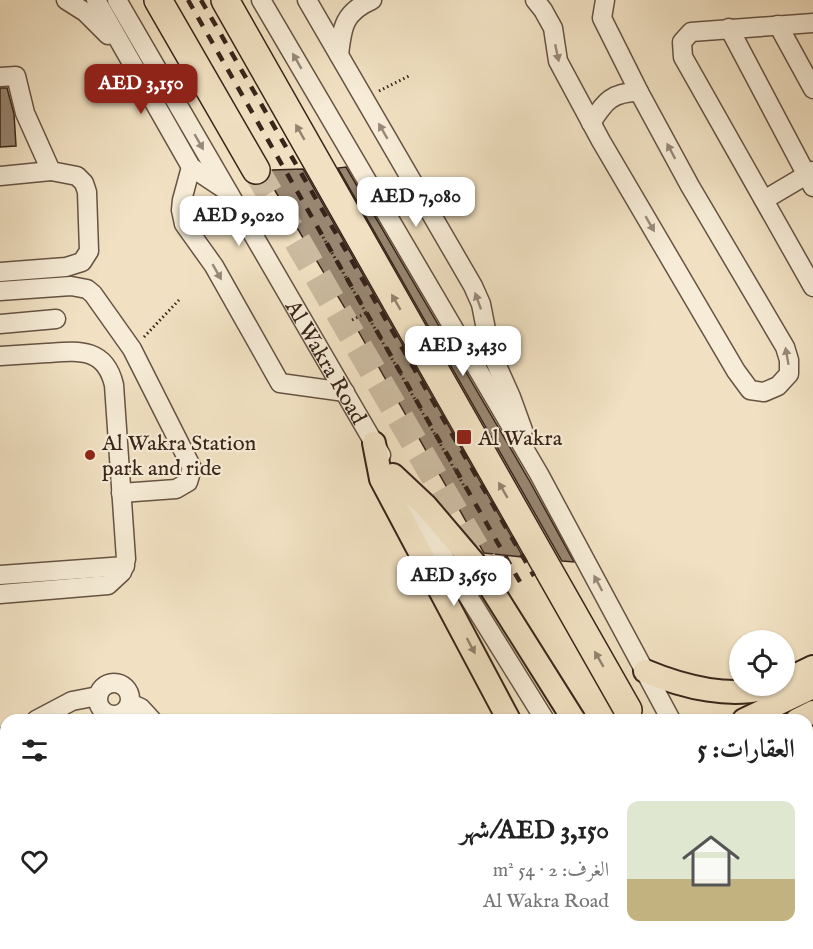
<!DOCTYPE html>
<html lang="ar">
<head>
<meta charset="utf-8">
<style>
	:root { --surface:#fff; --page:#f6f6f6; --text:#222; --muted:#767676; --line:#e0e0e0; --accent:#8f2418 }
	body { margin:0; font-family:"IM FELL English",Amiri,serif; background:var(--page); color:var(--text); direction:rtl; height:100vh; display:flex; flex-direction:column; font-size:22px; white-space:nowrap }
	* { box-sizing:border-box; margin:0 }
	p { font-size:20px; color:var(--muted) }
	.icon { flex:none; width:33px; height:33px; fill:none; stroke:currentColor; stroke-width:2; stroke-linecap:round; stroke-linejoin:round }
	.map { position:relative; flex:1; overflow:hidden; direction:ltr }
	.panel { position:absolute; left:0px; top:714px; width:813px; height:236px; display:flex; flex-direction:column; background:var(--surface); border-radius:18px 18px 0 0; box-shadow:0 2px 4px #0004; direction:rtl }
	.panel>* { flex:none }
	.tools { position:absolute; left:729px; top:630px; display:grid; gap:12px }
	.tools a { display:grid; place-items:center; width:66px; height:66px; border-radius:50%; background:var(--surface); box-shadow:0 2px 4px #0004; font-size:30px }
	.price { position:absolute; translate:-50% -51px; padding:0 14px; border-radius:12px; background:#fff; color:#222; font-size:20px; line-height:39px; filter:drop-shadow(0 2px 3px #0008) }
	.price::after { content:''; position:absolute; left:50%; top:36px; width:18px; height:14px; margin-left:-9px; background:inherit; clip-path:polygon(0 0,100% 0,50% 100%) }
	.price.selected { background:var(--accent); color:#fff }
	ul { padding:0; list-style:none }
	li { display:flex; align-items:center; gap:18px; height:150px; padding:0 18px }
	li+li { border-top:2px solid var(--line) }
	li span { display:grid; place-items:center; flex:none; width:168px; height:120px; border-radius:12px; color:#555 }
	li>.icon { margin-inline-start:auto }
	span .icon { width:72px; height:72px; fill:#fffc; stroke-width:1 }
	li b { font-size:26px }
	h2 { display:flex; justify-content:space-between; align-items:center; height:72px; padding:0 18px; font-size:26px }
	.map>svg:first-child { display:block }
</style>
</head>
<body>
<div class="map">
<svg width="813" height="949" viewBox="0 0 813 949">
	<rect width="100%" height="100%" fill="#f1e1c2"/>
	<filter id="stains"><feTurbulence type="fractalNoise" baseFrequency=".00333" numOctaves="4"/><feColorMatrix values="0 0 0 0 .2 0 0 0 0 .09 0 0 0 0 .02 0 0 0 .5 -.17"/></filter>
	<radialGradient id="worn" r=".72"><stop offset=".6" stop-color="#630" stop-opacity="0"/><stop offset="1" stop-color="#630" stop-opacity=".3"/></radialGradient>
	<g fill="#988671" stroke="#38241a" stroke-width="1.5">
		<path d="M0,88h7l7,26 2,32 -16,1z"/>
		<path d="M346,167l183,313 45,82 -12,-1 -224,-393z"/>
		<path d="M303,169l220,388 -39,-4 -132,-233 -84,-141 4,-9z"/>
	</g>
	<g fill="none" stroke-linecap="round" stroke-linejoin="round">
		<path stroke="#ccbba0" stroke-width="27" stroke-dasharray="27 14" stroke-linecap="butt" d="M256,170l236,406"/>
		<g stroke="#665344" stroke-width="21">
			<g id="minor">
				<path d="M66,0l19,12 23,23"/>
				<path d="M96,0l95,167 33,22"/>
				<path id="s1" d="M117,0l264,455"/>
				<path d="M261,0l278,474 132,246"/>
				<path d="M307,0l166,286 8,18 9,46 21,47 12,33"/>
				<path d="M535,0l8,10 10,18 5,33 43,80 135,230 14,19 14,2 14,-6 11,-12v-14l-4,-13 -95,-161 -51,-94 -37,-74 3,-18"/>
				<path d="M813,23l-122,9 -9,10 1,15 130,230"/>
				<path d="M778,25l35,64"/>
				<path d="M729,28l84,159"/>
				<path d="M339,55c3,-28 5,-43 33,-55"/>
				<path d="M0,77l16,-1 9,37 26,58 26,5 7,7 3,9 2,59 -7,11 -16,5 -66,5"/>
				<path d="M591,123c14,-22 21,-31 48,-31"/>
				<path d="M191,167l-9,33 -1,10 3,14 30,42 66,117 65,9"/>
				<path d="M0,176l51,-5"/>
				<path d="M764,200l49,-29"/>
				<path d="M0,291l71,-5 16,3 6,5 39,55 60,119 -4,14 -12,7 -55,4"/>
				<path d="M0,324l56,-5"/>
				<path d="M0,356c16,-1 31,-2 47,-3 31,-2 58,-6 67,32l12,174 -4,13 -14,13 -108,9"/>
				<path d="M403,491l142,229"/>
				<path d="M0,575l125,-9"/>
				<circle cx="114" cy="699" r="16"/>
				<path d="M130,703l11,5 11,12"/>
				<path d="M36,720l36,-19 26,-5"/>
				<path d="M0,739l6,-3"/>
				<path d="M0,790l6,-4"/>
				<path d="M0,862l6,12"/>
				<path d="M635,944l3,5"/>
				<path d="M674,944l4,5"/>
				<path d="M792,944l4,5"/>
				<path d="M114,949l10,-5"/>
			</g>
		</g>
		<g stroke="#38241a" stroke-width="26">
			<g id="major">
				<path d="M374,443l7,36 128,241"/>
				<path d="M393,475l33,31 51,60 97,154"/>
				<path d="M645,671c38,16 88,29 128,15"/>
				<path d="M784,681l29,-14"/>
				<path d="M744,720l69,-33"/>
				<path d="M797,720l16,-8"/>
				<path d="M807,755l6,-3"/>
				<path d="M766,944l4,5"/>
				<path d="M294,949l11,-5"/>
				<path d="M367,949l11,-5"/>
				<path d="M429,949l17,-5"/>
			</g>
		</g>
		<g stroke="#38241a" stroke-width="30">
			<g id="highway">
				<path d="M158,0l98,170"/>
				<path d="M225,0l403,710"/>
				<path d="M705,944l3,5"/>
			</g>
		</g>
		<g stroke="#38241a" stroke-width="3" stroke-dasharray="1.5 3" stroke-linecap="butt">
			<path d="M379,91l32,-16"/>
			<path d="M323,237l141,249"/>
			<path d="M352,320l14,-7"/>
			<path d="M144,337l35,-37"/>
		</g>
		<use href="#minor" stroke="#f6ecd7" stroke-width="18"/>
		<use href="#major" stroke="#f1e1c2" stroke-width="22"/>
		<use href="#highway" stroke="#f1e1c2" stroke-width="27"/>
		<g stroke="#38241a" stroke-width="4.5" stroke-dasharray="10 10" stroke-linecap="butt">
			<path d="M188,0l332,582"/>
			<path d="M201,0l333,576"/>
		</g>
	</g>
	<defs><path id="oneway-solid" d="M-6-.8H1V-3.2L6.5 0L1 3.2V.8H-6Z" transform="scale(1.5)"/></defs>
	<g fill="#978878">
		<use href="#oneway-solid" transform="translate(557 53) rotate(78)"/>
		<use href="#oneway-solid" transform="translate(297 61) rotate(-120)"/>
		<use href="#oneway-solid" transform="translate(383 131) rotate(-120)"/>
		<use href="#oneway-solid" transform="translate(199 142) rotate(60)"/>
		<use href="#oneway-solid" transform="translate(671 151) rotate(-118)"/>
		<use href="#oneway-solid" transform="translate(650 224) rotate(60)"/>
		<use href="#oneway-solid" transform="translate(217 272) rotate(60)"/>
		<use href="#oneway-solid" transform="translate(478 301) rotate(-110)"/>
		<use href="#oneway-solid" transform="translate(787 356) rotate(-100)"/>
		<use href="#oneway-solid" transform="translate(598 583) rotate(-118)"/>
	</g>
	<g fill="#94826e">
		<use href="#oneway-solid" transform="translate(300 132) rotate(-120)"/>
		<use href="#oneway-solid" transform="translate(396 302) rotate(-120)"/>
		<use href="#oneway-solid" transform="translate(503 490) rotate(-120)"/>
		<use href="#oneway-solid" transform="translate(471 646) rotate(62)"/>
		<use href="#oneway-solid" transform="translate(599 659) rotate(-120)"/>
	</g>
	<g fill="#8f2418" stroke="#f6ecd7" stroke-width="2">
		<rect x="456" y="429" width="16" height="16" rx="3"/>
		<circle cx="90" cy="455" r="6"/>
	</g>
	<g text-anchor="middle" stroke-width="4.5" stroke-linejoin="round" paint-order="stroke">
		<g font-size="22" fill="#38241a" stroke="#f6ecd7">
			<text dy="8" stroke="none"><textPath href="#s1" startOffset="418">Al Wakra Road</textPath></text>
		</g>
		<g font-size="22" fill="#38241a" stroke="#f6ecd7" text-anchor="start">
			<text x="478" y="445">Al Wakra</text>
			<text x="102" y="450">Al Wakra Station<tspan x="102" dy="25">park and ride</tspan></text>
		</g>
	</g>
	<rect width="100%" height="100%" filter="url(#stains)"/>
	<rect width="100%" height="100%" fill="url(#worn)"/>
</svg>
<div class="tools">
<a><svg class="icon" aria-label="locate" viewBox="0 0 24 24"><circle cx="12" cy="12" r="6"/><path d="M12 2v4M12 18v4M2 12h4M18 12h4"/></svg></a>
</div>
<b class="price selected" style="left:141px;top:115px">AED 3,150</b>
<b class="price" style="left:416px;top:228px">AED 7,080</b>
<b class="price" style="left:239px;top:247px">AED 9,020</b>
<b class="price" style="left:463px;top:377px">AED 3,430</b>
<b class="price" style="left:454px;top:607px">AED 3,650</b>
<section class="panel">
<h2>العقارات: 5<svg class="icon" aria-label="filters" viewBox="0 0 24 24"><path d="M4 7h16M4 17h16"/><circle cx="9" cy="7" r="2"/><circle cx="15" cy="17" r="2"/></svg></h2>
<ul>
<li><span style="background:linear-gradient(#dfe7d0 65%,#c2b280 0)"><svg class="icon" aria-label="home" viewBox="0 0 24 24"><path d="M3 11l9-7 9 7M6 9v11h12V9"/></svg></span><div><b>AED 3,150/شهر</b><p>الغرف: 2 · 54 m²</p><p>Al Wakra Road</p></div><svg class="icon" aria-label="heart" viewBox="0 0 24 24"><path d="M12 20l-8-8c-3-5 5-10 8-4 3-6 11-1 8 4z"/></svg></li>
</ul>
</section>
</div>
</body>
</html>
